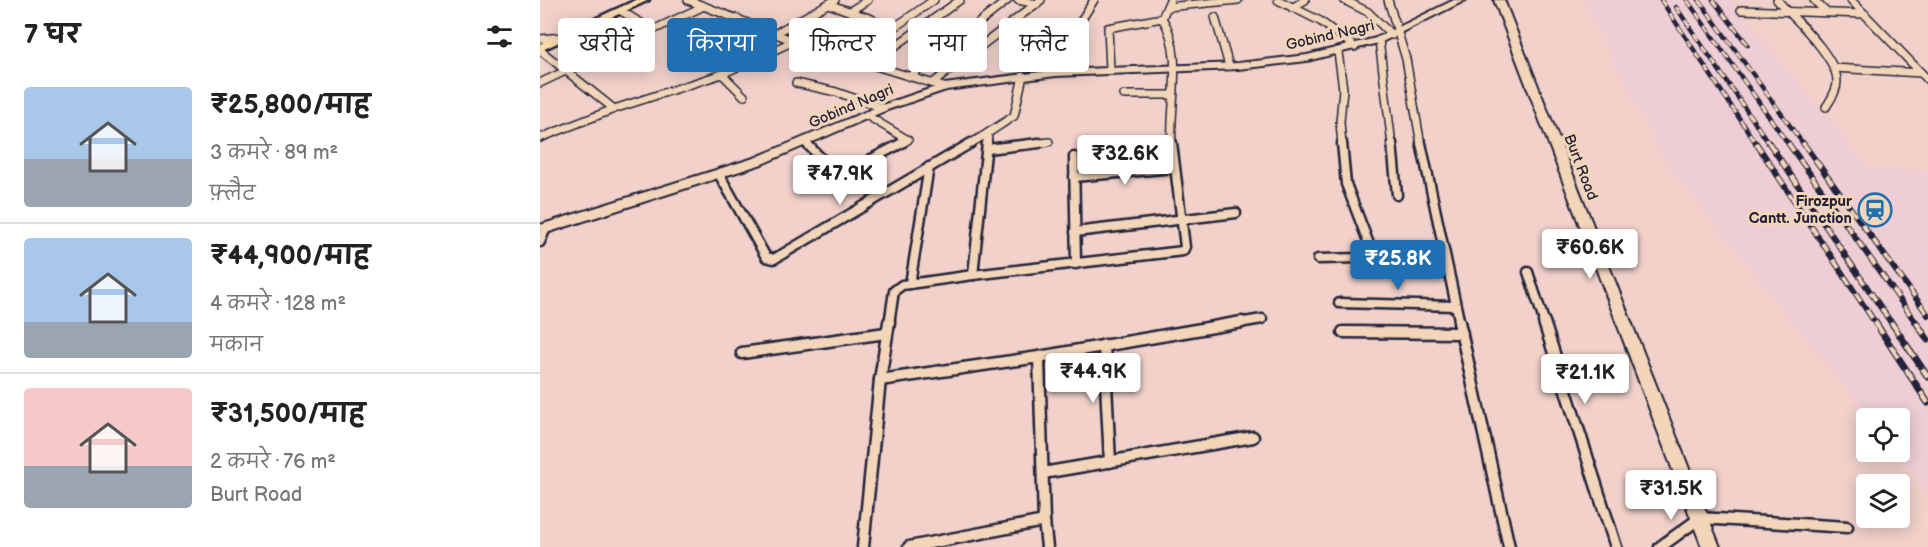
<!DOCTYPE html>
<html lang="hi">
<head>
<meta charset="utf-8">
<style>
	:root { --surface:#fff; --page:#f2f2f2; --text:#222; --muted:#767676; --line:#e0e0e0; --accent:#1f6fb2 }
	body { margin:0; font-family:"Balsamiq Sans","Playpen Sans Deva",sans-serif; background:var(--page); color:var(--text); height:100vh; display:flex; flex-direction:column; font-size:22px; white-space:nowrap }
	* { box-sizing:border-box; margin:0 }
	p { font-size:20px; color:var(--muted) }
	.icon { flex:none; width:33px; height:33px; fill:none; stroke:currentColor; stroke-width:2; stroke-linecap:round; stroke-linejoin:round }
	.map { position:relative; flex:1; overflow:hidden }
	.sheet { display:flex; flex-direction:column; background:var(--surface); width:540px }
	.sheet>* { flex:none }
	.guide { position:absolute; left:18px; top:18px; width:570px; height:54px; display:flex; gap:12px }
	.tools { position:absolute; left:1316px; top:408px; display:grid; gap:12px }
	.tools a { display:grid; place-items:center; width:54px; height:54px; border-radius:6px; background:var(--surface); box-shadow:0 3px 15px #0003; font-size:30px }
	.price { position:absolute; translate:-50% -51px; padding:0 14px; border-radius:6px; background:#fff; color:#222; font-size:20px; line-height:39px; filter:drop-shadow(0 2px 3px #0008) }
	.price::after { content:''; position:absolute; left:50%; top:36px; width:18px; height:14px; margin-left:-9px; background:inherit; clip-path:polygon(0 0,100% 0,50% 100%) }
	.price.selected { background:var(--accent); color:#fff }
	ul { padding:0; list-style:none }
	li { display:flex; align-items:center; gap:18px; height:150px; padding:0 24px }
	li+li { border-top:2px solid var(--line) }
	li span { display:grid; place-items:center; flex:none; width:168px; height:120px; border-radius:6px; color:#555 }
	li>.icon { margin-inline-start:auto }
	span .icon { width:72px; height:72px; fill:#fffc; stroke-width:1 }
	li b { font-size:26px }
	h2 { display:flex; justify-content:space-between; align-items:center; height:72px; padding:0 24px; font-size:26px }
	.pill { padding:0 21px; border-radius:6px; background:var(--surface); box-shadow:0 3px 15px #0003; font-size:21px; line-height:54px }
	.pill.selected { background:var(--accent); color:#fff }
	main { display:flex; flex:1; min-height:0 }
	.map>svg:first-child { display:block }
</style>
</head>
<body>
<main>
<section class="sheet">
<h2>7 घर<svg class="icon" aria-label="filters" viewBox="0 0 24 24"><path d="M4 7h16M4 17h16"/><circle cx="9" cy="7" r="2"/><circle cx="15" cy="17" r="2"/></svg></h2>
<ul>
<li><span style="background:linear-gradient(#a9c7e8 60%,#9aa5b1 0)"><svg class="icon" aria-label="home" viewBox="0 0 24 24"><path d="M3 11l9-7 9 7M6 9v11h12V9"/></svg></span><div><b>₹25,800/माह</b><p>3 कमरे · 89 m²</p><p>फ़्लैट</p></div></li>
<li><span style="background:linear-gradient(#a9c7e8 70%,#9aa5b1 0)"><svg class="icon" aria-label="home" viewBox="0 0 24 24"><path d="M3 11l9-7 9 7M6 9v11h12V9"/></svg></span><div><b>₹44,900/माह</b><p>4 कमरे · 128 m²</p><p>मकान</p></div></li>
<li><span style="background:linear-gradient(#f6c9c9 65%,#9aa5b1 0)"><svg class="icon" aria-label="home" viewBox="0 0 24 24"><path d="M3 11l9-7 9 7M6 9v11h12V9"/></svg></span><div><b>₹31,500/माह</b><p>2 कमरे · 76 m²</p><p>Burt Road</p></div></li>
</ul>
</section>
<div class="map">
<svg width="1388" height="547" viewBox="0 0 1388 547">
	<rect width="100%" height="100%" fill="#f1d1ca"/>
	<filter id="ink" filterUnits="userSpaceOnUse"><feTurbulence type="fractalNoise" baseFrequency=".0167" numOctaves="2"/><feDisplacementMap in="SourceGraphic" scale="12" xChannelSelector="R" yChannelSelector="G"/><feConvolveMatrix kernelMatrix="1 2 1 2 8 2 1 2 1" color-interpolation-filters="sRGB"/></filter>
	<g filter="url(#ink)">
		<path fill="#efcdd5" d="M1042,0h149l139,170 58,1v322l-33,-41h4v-34h-30l-202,-253z"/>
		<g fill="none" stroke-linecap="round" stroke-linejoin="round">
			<g stroke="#22223b" stroke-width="10">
				<g id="street-far2">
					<path d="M148,0l106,41 150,46"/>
					<path d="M478,0l19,4"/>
					<path d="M738,0l42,21 35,26"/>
					<path d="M804,0l24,12 24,23"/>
					<path d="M848,0l18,59 15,86"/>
					<path d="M1237,0c16,17 61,58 60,82 0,9 -6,17 -11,25"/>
					<path d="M1274,0l11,11"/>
					<path d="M1311,0l77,80"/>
					<path d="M288,4l44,15"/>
					<path d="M627,7l71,-7"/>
					<path d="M752,8l13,-8"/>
					<path d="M1201,10l124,4"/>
					<path d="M81,11l32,19"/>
					<path d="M310,11l18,-11"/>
					<path d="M675,17l14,49"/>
					<path d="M622,18c23,35 7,87 10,127"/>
					<path d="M234,34l61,-34"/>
					<path d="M532,35l22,-35"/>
					<path d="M0,39l23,-2"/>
					<path d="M839,40l13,105"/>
					<path d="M0,50l74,59"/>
					<path d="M798,52l5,37 -3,33 2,23"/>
					<path d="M310,58l84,-58"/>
					<path d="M330,64l90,-64"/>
					<path d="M1293,68l88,5"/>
					<path d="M570,70l-2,-42 54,-10 8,-18"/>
					<path d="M182,74l22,22"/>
					<path d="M372,75l96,-75"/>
					<path d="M0,83l164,-77"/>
					<path d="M256,83l40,9 47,16"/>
					<path d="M393,83l108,-83"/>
					<path d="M584,95h49"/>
					<path d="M326,115l42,25 -9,5"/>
					<path d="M0,138l74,-29 108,-35 72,-33"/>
					<path d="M265,142l3,3"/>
					<path d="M428,145l20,-12"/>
					<path d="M447,145l1,-12 26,-17 9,-40"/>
					<path d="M486,145l23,-3"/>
				</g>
			</g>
			<g stroke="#22223b" stroke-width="13">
				<g id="street-far1">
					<path d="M266,143l33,33 63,-33"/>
					<path d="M802,143l4,41 28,73"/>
					<path d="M852,143l5,52"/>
					<path d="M881,143l39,181"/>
					<path d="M447,149l52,-6"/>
					<path d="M534,157l2,107"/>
					<path d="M179,174l47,83 8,2 197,-116"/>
					<path d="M534,177l100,-9"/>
					<path d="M535,232l161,-19"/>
					<path d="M0,242l6,-14"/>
					<path d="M778,259l127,-3"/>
					<path d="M988,272l17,52"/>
					<path d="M433,275l210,-24 2,-4 -13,-104"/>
					<path d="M370,284l19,-117"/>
					<path d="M799,303l117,3"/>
					<path d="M349,324l5,-33 8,-6 71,-10 14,-132"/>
					<path d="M693,324l29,-5"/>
				</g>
			</g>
			<g stroke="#22223b" stroke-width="15">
				<g id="street">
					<path d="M919,322l50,225"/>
					<path d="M1004,322l72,225"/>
					<path d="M803,332l119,1"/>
					<path d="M564,345l6,117"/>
					<path d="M202,353l144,-20"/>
					<path d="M499,357l203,-35"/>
					<path d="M340,380l159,-23 5,164 3,26"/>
					<path d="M503,473l210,-36"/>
					<path d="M323,547l17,-167 9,-58"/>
					<path d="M369,547l135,-26"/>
					<path d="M1120,547l40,-29 147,9"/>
				</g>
			</g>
			<g stroke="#22223b" stroke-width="4">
				<g id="secondary">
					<path d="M914,0h12l-84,42 -75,19 -69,8 -182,7 -110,14 -59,20 -125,54 -222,71v-10l214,-67 125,-52 65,-22 112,-14 182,-7 69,-8 69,-17z"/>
					<path d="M954,0h10l216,547h-18z"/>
				</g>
			</g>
			<g stroke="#22223b" stroke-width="5">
				<path id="primary" d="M96,0h13l-109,51v-7z"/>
			</g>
			<use href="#street-far2" stroke="#f3d6ba" stroke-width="7"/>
			<use href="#street-far1" stroke="#f3d6ba" stroke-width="8"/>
			<use href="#street" stroke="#f3d6ba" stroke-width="10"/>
			<use href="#secondary" fill="#f3d6ba" fill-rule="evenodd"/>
			<use href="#primary" fill="#fcdcac" fill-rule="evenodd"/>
			<g stroke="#22223b" stroke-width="4.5">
				<g id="rail-far2">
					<path d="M1121,0l96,145"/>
					<path d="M1147,0l102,145"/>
					<path d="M1159,0l105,145"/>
					<path d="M1173,0l35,45"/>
					<path d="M1136,7l94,138"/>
				</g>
			</g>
			<g stroke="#22223b" stroke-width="6">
				<g id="rail-far1">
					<path d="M1216,143l120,181"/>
					<path d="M1229,143l123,181"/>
					<path d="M1248,143l129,181"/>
					<path d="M1263,143l125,172"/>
				</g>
			</g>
			<g stroke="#22223b" stroke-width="7">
				<g id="rail">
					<path d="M1335,322l53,81"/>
					<path d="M1351,322l37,55"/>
					<path d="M1376,322l12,18"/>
				</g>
			</g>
			<use href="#rail-far2" stroke="#f3d6ba" stroke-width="3" stroke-dasharray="8" stroke-linecap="butt"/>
			<use href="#rail-far1" stroke="#f3d6ba" stroke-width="4" stroke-dasharray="10" stroke-linecap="butt"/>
			<use href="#rail" stroke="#f3d6ba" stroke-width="4.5" stroke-dasharray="14" stroke-linecap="butt"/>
		</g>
	</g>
	<defs>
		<g id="station-ring" transform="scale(1.725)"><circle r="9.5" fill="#f3d6ba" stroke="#1f6fb2" stroke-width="1.5"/><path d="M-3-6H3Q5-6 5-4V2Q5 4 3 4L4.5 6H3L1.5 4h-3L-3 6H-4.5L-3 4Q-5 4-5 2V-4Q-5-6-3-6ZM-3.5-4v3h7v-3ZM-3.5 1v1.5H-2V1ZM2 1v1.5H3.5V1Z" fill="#1f6fb2"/></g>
	</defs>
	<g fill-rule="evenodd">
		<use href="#station-ring" x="1335" y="210"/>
	</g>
	<g text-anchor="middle" stroke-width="6" stroke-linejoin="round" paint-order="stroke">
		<g font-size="15" fill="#22223b" stroke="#f3d6ba">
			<text transform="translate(790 35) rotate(-13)" y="5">Gobind Nagri</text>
			<text transform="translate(311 106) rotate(-23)" y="5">Gobind Nagri</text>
			<text transform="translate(1041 167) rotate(69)" y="5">Burt Road</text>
		</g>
		<g font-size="15" font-weight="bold" fill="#22223b" stroke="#f3d6ba" text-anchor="end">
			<text x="1312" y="206">Firozpur<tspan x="1312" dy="17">Cantt. Junction</tspan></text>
		</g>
	</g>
</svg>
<div class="tools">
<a><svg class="icon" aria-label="locate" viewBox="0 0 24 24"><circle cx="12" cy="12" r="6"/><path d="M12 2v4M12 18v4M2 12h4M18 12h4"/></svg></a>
<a><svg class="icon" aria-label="layers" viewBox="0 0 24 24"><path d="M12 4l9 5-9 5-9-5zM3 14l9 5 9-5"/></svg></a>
</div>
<b class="price" style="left:585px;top:186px">₹32.6K</b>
<b class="price" style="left:300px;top:206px">₹47.9K</b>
<b class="price" style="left:1050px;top:280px">₹60.6K</b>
<b class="price selected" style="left:858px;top:291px">₹25.8K</b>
<b class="price" style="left:553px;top:404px">₹44.9K</b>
<b class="price" style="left:1045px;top:405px">₹21.1K</b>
<b class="price" style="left:1131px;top:521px">₹31.5K</b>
<div class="guide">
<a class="pill">खरीदें</a>
<a class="pill selected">किराया</a>
<a class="pill">फ़िल्टर</a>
<a class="pill">नया</a>
<a class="pill">फ़्लैट</a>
</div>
</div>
</main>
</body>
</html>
